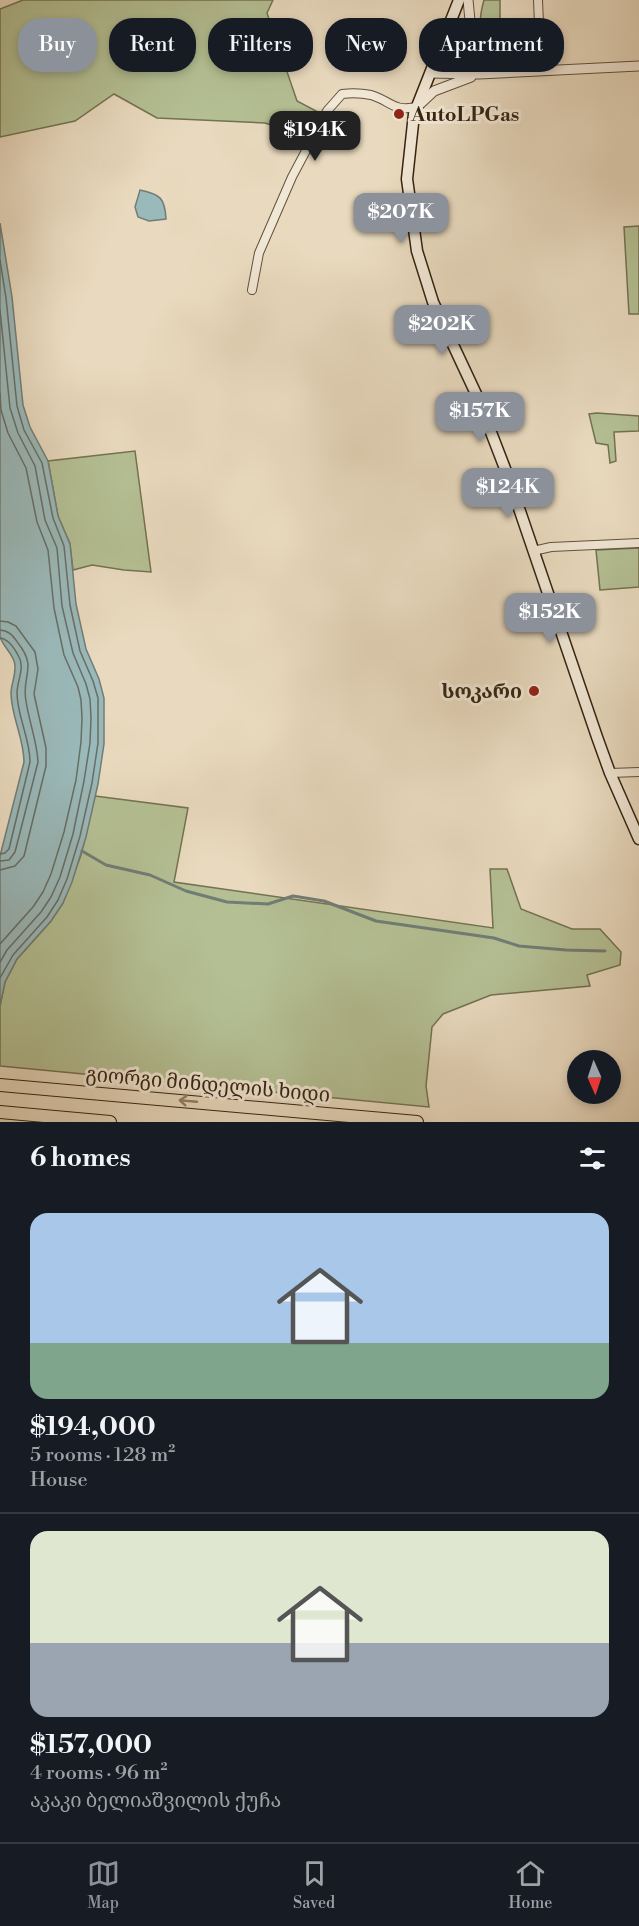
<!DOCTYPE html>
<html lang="en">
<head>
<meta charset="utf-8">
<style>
	:root { --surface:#171b24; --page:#242831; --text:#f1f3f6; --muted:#9ea1a6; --line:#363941; --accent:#8c9099 }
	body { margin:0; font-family:"Libre Bodoni","Noto Serif Georgian",serif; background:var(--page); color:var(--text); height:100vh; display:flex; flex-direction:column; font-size:22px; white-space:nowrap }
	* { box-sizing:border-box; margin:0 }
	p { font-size:20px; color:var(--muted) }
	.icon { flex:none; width:33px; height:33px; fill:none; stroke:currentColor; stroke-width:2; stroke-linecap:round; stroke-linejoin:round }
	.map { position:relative; height:1122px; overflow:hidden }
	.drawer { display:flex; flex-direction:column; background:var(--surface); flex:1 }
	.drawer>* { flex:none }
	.hud { position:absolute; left:18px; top:18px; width:603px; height:54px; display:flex; gap:12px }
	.needle { width:39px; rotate:177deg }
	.controls { position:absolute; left:567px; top:1050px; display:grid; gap:12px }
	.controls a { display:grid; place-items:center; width:54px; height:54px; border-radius:50%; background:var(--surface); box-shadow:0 3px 9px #0003; font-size:30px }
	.price { position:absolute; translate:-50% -51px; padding:0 14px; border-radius:12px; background:var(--accent); color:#fff; font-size:20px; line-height:39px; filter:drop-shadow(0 2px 3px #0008) }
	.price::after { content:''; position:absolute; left:50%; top:36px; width:18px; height:14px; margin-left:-9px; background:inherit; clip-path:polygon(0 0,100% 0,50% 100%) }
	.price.on { background:#222; color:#fff }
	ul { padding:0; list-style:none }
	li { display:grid; align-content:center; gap:12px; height:318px; padding:0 30px }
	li+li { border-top:2px solid var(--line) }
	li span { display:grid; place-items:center; height:186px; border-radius:18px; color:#555 }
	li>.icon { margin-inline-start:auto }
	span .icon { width:108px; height:108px; fill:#fffc; stroke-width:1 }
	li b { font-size:26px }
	h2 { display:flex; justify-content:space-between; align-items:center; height:72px; padding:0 30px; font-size:26px }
	.tag { padding:0 21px; border-radius:24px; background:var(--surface); box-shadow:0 3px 9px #0003; font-size:21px; line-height:54px }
	.tag.on { background:var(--accent); color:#fff }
	.dock { display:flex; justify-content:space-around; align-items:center; height:84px; border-top:2px solid var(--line); background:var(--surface); font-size:16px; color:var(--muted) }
	.dock a { display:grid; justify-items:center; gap:3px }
	.dock .on { color:var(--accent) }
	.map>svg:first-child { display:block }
</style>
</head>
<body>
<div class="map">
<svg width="639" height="1122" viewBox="0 0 639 1122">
	<rect width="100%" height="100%" fill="#e9dabf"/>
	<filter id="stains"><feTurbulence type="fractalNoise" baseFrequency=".00333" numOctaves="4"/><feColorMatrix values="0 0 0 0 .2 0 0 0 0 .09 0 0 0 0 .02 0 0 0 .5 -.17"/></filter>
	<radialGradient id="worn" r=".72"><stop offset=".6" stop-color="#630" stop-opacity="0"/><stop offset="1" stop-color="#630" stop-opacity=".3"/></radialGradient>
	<g fill="#b4c094" stroke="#747252" stroke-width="1.5">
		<path d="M23,0h250l-6,13 30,88 21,11 -13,23 -40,-12 -108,-5 -43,-24 -39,27 -75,16v-128z"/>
		<path d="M484,0h16v21l33,-2 3,43c-9,2 -24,6 -33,1 -4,-2 -7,-7 -10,-10 -15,-17 -15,-32 -9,-53z"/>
		<path d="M639,226v88h-10l-5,-87z"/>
		<path d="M597,413l42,3v15l-25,1 2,29 -6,2 -2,-18 -12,-2 -7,-29z"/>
		<path d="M135,451l16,121 -27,-2 -32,-5 -19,5 -3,-26 -12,-28 -10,-55z"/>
		<path d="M639,548v39l-39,3 -4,-40z"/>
		<path d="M95,796l93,12 -14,74 319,46 -3,-59h17l14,40 51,20h28l21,23 -1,13 -33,10 3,11 -99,9 -48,19 -11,13 -6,59 3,21 -429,-41v-60l5,-24 12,-23 34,-38 12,-18 18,-48z"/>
	</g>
	<g fill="#9ab9ba" stroke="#717d76" stroke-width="1.5">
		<path d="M140,190c20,4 25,8 26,29l-17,2 -11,-4 -3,-10z"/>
		<path d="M0,223l12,74 11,108 7,22 18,34 10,55 12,28 6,60 10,45 13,30 5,19v46l-6,40 -12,53 -14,45 -9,21 -12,18 -34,38 -12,23 -5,24v-150l24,-94c0,-24 -13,-46 -13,-69 0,-10 7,-22 3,-32 -3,-9 -11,-15 -14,-24z"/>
	</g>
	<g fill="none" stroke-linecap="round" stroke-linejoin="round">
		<g stroke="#676e66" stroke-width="1.5">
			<path d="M0,260l6,38 11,108 7,24 18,33 11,55 11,28 6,59 10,46 13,30 5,17v45l-6,40 -12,53 -13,43 -9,21 -11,17 -34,38 -13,23"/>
			<path d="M0,310l10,98 8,25 17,33 10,54 12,28 5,58 11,47 13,31 4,15 1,19 -1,25 -6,38 -11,53 -13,43 -9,20 -10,15 -34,38 -7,12"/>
			<path d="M0,393l1,17 7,23 18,35 11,54 11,28 6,58 10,47 14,32 3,13 1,18 -1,24 -5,38 -12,52 -13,42 -8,18 -10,15 -33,37"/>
			<path d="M0,621l8,1 8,4 19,26 3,17 -4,25 12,54v18l-22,90 -9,10 -15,4"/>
			<path d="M0,630c10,1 13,6 18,13 20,25 3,33 8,58 3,21 11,40 12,61l-23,90 -6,8 -9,1"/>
			<path d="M0,638c8,1 15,11 19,19 6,11 -2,24 -2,36 0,23 13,45 13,69l-21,87 -4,4 -5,1"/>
		</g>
		<path stroke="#717d76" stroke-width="3" d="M82,851l24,14 44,10 36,16 41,11 41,2 25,-8 31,5 52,20 118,17 25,8 47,4 39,1"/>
		<g stroke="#61513c" stroke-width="10">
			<g id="minor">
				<path d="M538,0l3,70"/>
				<path d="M252,290l7,-37 33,-76 35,-66 15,-17c9,-1 19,-1 29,1 20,6 22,17 46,12"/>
				<path d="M533,551l18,-4 88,-4"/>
				<path d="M610,773l29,-1"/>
			</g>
		</g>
		<g stroke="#61513c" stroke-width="11">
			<g id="tertiary">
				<path d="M468,0l4,41 4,16 25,15"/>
				<path d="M430,73l49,1 160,-8"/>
				<path d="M418,106l16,-15 37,-14"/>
			</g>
		</g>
		<g stroke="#342311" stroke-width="13">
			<path id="secondary" d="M459,0l-45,114 -7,65 10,72 16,51 44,94 32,83 88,258 13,36 29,66"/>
		</g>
		<g stroke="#342311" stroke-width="14">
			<g id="primary">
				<path d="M0,1085l417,37"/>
				<path d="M0,1112l110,10"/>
			</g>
		</g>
		<use href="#minor" stroke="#f1e7d5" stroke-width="8"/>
		<use href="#tertiary" stroke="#f1e7d5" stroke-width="9"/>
		<use href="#secondary" stroke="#f1e7d5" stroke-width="10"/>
		<use href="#primary" stroke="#e9dabf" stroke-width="12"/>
	</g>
	<defs><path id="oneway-shaft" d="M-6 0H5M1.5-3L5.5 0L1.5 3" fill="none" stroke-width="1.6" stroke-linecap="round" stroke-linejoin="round" transform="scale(1.5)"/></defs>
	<use stroke="#8e7e68" href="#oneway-shaft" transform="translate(188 1101) rotate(-175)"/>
	<g fill="#8f2418" stroke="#f1e7d5" stroke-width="2">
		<circle cx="399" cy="114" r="6"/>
		<circle cx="534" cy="691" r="6"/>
	</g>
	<g text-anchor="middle" stroke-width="6" stroke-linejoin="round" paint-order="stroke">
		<g font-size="20" font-weight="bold" fill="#342311" stroke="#f1e7d5" text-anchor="start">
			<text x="411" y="121">AutoLPGas</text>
			<text x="522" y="698" text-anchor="end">სოკარი</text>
		</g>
		<g font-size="20" fill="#342311" stroke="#f1e7d5">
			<text transform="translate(208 1084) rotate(5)" y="7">გიორგი მინდელის ხიდი</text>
		</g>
	</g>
	<rect width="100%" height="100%" filter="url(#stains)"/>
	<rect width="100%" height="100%" fill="url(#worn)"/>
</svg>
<div class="controls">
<a><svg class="needle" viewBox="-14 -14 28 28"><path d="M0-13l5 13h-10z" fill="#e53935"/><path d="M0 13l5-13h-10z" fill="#9ea1a6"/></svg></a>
</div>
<b class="price on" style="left:315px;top:162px">$194K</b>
<b class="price" style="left:401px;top:244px">$207K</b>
<b class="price" style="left:442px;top:356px">$202K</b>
<b class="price" style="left:480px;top:443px">$157K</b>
<b class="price" style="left:508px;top:519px">$124K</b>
<b class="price" style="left:550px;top:644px">$152K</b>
<div class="hud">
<a class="tag on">Buy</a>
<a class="tag">Rent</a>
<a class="tag">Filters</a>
<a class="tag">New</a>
<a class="tag">Apartment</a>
</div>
</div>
<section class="drawer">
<h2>6 homes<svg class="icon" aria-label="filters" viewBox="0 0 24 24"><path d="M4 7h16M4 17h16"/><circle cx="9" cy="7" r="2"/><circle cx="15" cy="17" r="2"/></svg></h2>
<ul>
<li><span style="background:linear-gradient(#a9c7e8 70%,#7fa58c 0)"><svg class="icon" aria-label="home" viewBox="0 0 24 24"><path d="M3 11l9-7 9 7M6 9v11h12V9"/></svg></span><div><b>$194,000</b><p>5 rooms · 128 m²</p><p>House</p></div></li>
<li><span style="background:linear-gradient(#dfe7d0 60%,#9aa5b1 0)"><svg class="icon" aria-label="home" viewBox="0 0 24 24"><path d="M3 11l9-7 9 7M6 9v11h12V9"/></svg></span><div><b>$157,000</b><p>4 rooms · 96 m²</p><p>აკაკი ბელიაშვილის ქუჩა</p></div></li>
</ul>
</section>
<nav class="dock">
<a class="on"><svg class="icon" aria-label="map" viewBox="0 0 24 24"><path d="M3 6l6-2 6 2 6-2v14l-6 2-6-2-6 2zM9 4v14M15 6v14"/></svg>Map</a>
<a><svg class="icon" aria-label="saved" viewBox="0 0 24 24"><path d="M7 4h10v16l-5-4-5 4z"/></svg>Saved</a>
<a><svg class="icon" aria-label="home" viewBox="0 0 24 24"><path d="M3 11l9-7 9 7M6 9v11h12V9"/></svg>Home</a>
</nav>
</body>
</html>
